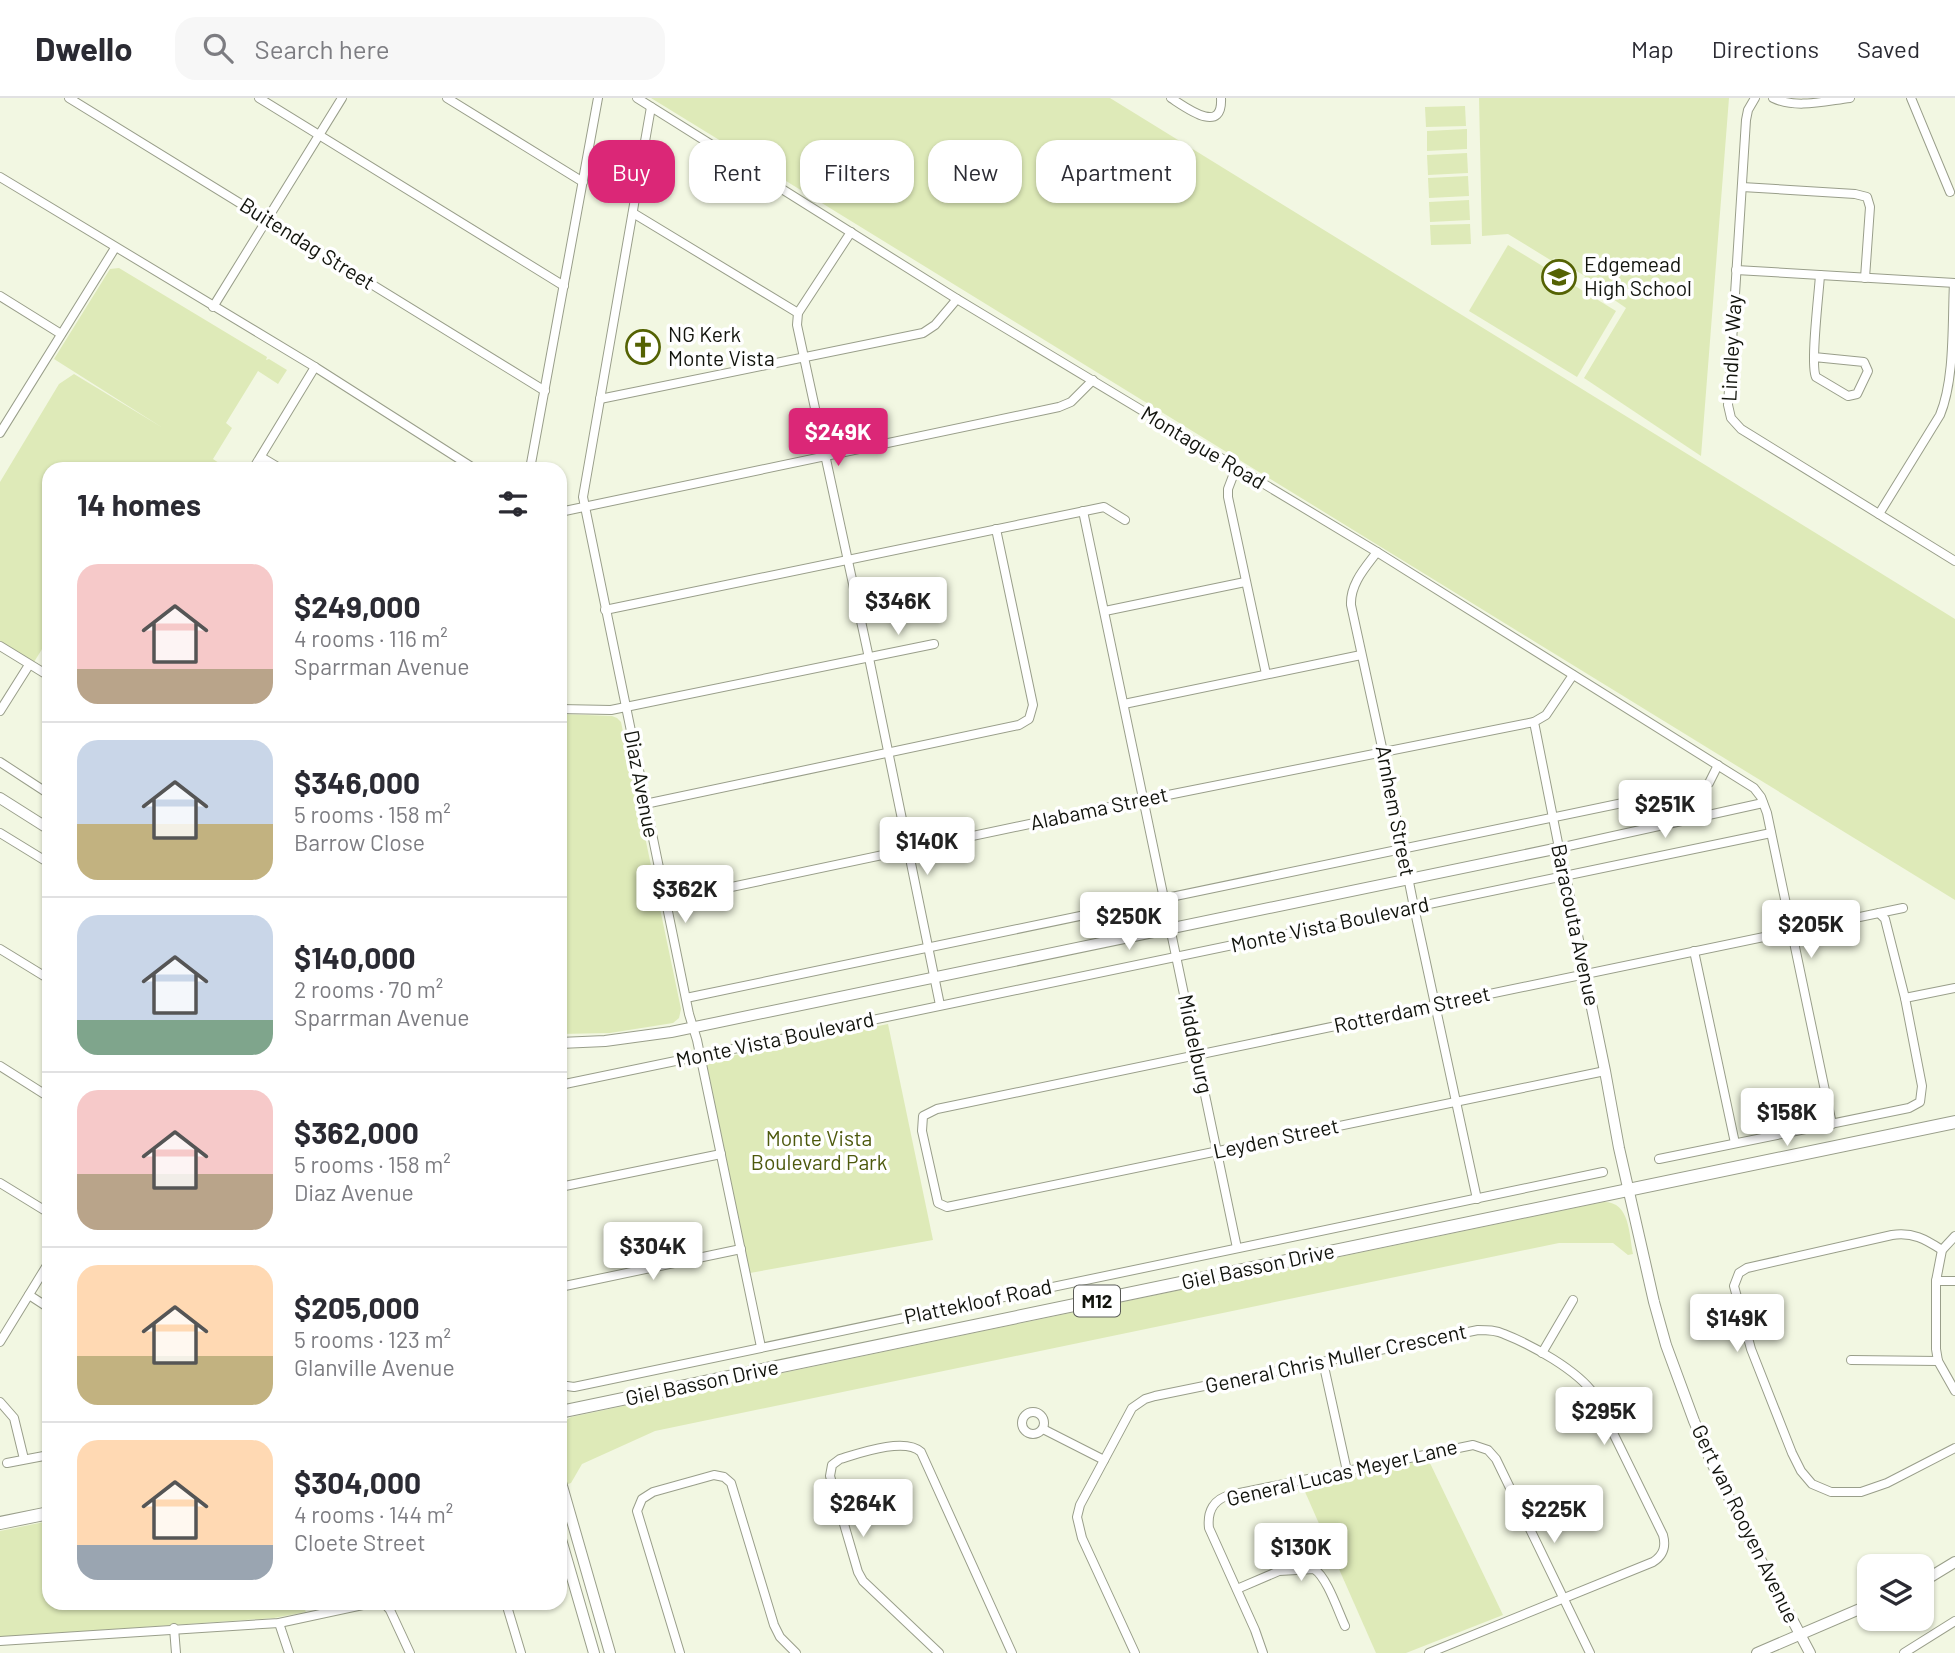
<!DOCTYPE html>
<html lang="en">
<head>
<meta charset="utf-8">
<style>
	:root { --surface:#fff; --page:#f7f7f7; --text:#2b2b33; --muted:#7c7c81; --line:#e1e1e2; --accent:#db2777 }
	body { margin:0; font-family:Barlow,sans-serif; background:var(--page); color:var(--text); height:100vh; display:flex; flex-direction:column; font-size:26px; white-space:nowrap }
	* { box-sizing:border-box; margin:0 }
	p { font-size:23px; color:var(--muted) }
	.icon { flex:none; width:38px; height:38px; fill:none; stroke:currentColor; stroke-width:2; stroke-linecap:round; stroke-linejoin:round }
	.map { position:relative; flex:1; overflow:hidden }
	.drawer { position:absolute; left:42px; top:364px; width:525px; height:1148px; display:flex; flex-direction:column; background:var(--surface); border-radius:21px; box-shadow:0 2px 5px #0004 }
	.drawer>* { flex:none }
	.top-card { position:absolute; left:588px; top:42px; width:665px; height:63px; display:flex; gap:14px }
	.fabs { position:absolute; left:1857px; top:1456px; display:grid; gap:14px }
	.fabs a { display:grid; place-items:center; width:77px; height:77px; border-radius:14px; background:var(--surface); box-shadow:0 2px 5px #0004; font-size:35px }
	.price { position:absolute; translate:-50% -60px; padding:0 16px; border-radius:7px; background:#fff; color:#222; font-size:23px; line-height:46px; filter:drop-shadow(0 2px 4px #0008) }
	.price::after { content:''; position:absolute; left:50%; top:42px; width:21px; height:16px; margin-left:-10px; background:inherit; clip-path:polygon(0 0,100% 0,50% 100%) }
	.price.selected { background:var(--accent); color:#fff }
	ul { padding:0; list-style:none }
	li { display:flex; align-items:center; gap:21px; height:175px; padding:0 35px }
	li+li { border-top:2px solid var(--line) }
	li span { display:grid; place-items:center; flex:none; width:196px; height:140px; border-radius:21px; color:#555 }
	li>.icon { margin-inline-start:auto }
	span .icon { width:84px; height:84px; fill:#fffc; stroke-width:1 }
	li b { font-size:30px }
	h2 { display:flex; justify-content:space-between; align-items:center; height:84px; padding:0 35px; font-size:30px }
	.chip { padding:0 24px; border-radius:21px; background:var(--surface); box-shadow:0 2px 5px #0004; font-size:24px; line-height:63px }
	.chip.selected { background:var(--accent); color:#fff }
	header { display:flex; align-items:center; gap:42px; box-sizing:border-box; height:98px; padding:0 35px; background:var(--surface); border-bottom:2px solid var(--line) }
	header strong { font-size:33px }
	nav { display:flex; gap:38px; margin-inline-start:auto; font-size:24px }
	.search { width:490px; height:63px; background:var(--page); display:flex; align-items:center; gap:18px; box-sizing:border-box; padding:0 24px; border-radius:21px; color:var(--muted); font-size:26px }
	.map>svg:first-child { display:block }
</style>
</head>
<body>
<header>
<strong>Dwello</strong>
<div class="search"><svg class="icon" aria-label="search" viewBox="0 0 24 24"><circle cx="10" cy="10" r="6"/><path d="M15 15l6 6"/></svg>Search here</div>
<nav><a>Map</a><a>Directions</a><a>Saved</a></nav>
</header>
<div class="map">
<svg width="1955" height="1555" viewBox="0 0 1955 1555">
	<rect width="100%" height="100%" fill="#f2f7e2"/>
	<g fill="#deeab8">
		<path d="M651,0h459l845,521v281z"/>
		<path d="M1479,0h250l-28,358 -117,-78 42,-70 -42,-29 1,-3 -31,-18 -2,3 -44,-27 -26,2z"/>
		<path d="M1465,8l1,20 -40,1 -1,-20z"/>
		<path d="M1467,31v20l-40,2v-20z"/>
		<path d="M1467,55l1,20 -40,2 -1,-20z"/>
		<path d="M1468,78l1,20 -40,2 -1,-20z"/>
		<path d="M1469,102l1,20 -40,2 -1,-20z"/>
		<path d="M1470,126l1,20 -40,1 -1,-20z"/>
		<path d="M1508,147l108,66 -39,66 -108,-66z"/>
		<path d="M119,170l148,89 -1,3 3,-1 18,11 -9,14 -20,-13 -32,52 6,5 -19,31 15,10h-179v169l-15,24 -34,-21v-159l59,-98 15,-10 89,54 -109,-69 56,-90z"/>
		<path d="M560,616l52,2 5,2 4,4 60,287 -2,9 -6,5 -63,10 -50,1z"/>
		<path d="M888,926l45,216 -183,33 -44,-212z"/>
		<path d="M1603,1104c27,-1 26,32 30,52l-5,1 -15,-12h-54l-904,188 -73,33 -11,19 -6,2 -5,-20v-41l11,-7z"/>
		<path d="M1428,1361l75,156 -97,38h-30l-74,-168z"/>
		<path d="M49,1423v82h257l-2,5 2,4 -32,6 -274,19v-106z"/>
	</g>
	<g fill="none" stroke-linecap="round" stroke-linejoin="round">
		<g stroke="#999e8a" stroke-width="10">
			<g id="street">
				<path d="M69,0l476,293"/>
				<path d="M259,0l305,188"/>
				<path d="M447,0l136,84"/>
				<path d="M637,0l320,201 420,253 377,236 7,9 6,16 65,311"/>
				<path d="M1171,0c14,9 52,38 50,0"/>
				<path d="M1755,0l-7,12 -2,10 -18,285 3,13 10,11 214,132"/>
				<path d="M1773,0c23,11 52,3 77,0"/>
				<path d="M1911,0l39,94"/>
				<path d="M651,9l-68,390 106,517 8,26 64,307"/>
				<path d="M0,79l315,190 160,102"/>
				<path d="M1742,89l113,7 12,3 3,10 -5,71"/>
				<path d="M633,115l165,100"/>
				<path d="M851,134l-53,81 -1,12 72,333 71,347"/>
				<path d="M1736,172l219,13"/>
				<path d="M0,198l61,38"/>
				<path d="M213,209l129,-209"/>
				<path d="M1814,259l50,5 4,9 -11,23 -9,2 -32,-19c-6,-12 3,-84 4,-102"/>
				<path d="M600,301l323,-66 12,-8 22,-26"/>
				<path d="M0,335l115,-185"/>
				<path d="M261,359l20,12"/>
				<path d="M1236,370l-8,21v8l38,177"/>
				<path d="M253,371l62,-102"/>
				<path d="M530,371l68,-371"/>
				<path d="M1083,413l154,737"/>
				<path d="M560,414l499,-105 12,-5 22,-22"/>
				<path d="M1879,416l61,-99c15,-36 12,-92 14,-132"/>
				<path d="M1377,454c-12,16 -27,32 -26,53l32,147 31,155 63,292"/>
				<path d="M605,512l499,-103 21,13"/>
				<path d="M1105,513l140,-29"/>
				<path d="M0,548l49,30"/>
				<path d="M1573,577l-27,40 -12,7 25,126 204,-45"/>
				<path d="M1124,606l237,-49"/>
				<path d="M560,611l51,1 323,-66"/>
				<path d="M0,613l29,-46"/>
				<path d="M0,664l49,32"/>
				<path d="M645,706l374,-79 10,-6 4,-14 -37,-176"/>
				<path d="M0,735l49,30"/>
				<path d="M665,803l478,-101 391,-78"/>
				<path d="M0,851l49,30"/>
				<path d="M1694,853l41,192"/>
				<path d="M686,900l1018,-212 5,-3 9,-18"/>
				<path d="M1905,900l50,-10"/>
				<path d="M0,968l49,31"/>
				<path d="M1605,973l-658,136 -9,-4 -16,-72 1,-15 14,-7 966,-201"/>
				<path d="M560,987l1211,-252"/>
				<path d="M1659,1061l250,-51 11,-6 2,-16 -17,-88 -20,-79 -6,-6"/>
				<path d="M0,1085l49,30"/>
				<path d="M560,1089l161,-33"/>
				<path d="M1955,1138l-13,14 -6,31v68l2,12 17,30"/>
				<path d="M1942,1152c-17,-11 -29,-18 -50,-15l-145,33 -8,5 -5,13 17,63 41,104 9,18 11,13 19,8h30l26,-9 68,-35"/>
				<path d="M1936,1183h19"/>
				<path d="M560,1189l181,-38"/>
				<path d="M29,1197l20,13"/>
				<path d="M0,1244l49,-80"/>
				<path d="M1542,1255l31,-53"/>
				<path d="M1851,1262l87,1"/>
				<path d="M1323,1264l24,109"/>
				<path d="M560,1287l14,2 1029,-215"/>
				<path d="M0,1304l14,16 10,41"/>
				<circle cx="1033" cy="1325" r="11"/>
				<path d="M1043,1331l61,31"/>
				<path d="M7,1365l42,-8"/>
				<path d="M1237,1491l42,-18 35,-2c13,8 24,42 31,57"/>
				<path d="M384,1505l6,7 20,43"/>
				<path d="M506,1505l15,50"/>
				<path d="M279,1525l10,30"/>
				<path d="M174,1530l2,25"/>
				<path d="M0,1543l279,-18 93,-20"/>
				<path d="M680,1555l-43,-142 5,-12 11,-7 61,-17 10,2 7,6 43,142 6,12 16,16"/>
				<path d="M939,1555l-76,-72 -5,-9 -28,-96 2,-11 8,-6c20,-6 65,-22 81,-7l91,201"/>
				<path d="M1135,1555l-53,-115 -5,-21 3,-12 52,-97 13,-9 10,-3 323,-66c9,0 18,0 26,4 28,11 73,36 90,60l69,141c3,11 1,20 -10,27l-224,91"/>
				<path d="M1263,1555l-8,-23 -46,-102c-2,-17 5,-29 21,-33l243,-50 15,5 8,9 94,194"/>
				<path d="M1904,1555l51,-32"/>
			</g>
		</g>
		<g stroke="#999e8a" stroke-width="12">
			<g id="secondary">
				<path d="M0,700l49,31"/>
				<path d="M560,945l45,-2 66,-9 888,-184 46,223 14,77 35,154 12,43 28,76 17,40 39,79 60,113"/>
				<path d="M560,1381l50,174"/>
				<path d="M560,1438l34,117"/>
				<path d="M1922,1484l33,-20"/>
				<path d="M1757,1555l112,-48"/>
			</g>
		</g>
		<g stroke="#999e8a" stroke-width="14">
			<g id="primary">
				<path d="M560,1314l1395,-290"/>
				<path d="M0,1425l49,-10"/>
			</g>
		</g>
		<use href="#street" stroke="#fff" stroke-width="8"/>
		<use href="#secondary" stroke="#fff" stroke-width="10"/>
		<use href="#primary" stroke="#fff" stroke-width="12"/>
	</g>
	<defs>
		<g id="school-ring" transform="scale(1.75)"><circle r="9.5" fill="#fff" stroke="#546203" stroke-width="1.5"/><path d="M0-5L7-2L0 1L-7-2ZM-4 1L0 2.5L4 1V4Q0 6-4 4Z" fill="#546203"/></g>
		<g id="church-ring" transform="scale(1.75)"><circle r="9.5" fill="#fff" stroke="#546203" stroke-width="1.5"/><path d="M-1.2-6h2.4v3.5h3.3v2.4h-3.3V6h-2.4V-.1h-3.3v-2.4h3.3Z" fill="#546203"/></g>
	</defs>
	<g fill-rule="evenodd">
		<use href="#school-ring" x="1559" y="179"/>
		<use href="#church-ring" x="643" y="249"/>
	</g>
	<g text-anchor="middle" stroke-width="7" stroke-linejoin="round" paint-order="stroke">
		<rect fill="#fff" stroke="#595a56" stroke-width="2" x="1074" y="1187.5" width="46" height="31" rx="5"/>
		<g font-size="19" font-weight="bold" fill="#12140d">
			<text x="1097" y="1210">M12</text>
		</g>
		<g font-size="21" fill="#12140d" stroke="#fff">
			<text transform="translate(307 146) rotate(32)" y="7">Buitendag Street</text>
			<text transform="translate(1732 250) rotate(-87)" y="7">Lindley Way</text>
			<text transform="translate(1203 350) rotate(31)" y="7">Montague Road</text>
			<text transform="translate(641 686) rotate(79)" y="7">Diaz Avenue</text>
			<text transform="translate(1099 711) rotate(-12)" y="7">Alabama Street</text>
			<text transform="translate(1395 713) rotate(79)" y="7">Arnhem Street</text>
			<text transform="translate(1330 827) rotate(-12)" y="7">Monte Vista Boulevard</text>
			<text transform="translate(1575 827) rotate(78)" y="7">Baracouta Avenue</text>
			<text transform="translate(1412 912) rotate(-12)" y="7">Rotterdam Street</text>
			<text transform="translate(775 942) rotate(-12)" y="7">Monte Vista Boulevard</text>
			<text transform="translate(1195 946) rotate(78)" y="7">Middelburg</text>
			<text transform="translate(1276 1041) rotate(-12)" y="7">Leyden Street</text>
			<text transform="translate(1258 1169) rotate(-12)" y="7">Giel Basson Drive</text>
			<text transform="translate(978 1204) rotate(-12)" y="7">Plattekloof Road</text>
			<text transform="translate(1336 1261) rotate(-12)" y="7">General Chris Muller Crescent</text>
			<text transform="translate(702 1285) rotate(-12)" y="7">Giel Basson Drive</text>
			<text transform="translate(1342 1375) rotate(-13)" y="7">General Lucas Meyer Lane</text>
			<text transform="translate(1745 1426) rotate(64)" y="7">Gert van Rooyen Avenue</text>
		</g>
		<g font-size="21" fill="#12140d" stroke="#fff" text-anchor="start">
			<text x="1584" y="174">Edgemead<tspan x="1584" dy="24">High School</tspan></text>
			<text x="668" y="244">NG Kerk<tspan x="668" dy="24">Monte Vista</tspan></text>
		</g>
		<g font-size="21" fill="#4d590d" stroke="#fff">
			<text x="819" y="1048">Monte Vista<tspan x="819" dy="24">Boulevard Park</tspan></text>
		</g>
	</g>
</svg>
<div class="fabs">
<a><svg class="icon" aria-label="layers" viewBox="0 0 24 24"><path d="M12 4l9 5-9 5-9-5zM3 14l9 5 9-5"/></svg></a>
</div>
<b class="price selected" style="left:838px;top:370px">$249K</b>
<b class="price" style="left:898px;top:539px">$346K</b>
<b class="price" style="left:1665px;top:742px">$251K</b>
<b class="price" style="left:927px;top:779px">$140K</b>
<b class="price" style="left:685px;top:827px">$362K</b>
<b class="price" style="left:1129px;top:854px">$250K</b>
<b class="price" style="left:1811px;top:862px">$205K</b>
<b class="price" style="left:1787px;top:1050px">$158K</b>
<b class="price" style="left:653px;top:1184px">$304K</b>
<b class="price" style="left:1737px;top:1256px">$149K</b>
<b class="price" style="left:1604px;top:1349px">$295K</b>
<b class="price" style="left:863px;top:1441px">$264K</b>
<b class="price" style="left:1554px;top:1447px">$225K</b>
<b class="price" style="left:1301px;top:1485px">$130K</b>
<div class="top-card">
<a class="chip selected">Buy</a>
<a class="chip">Rent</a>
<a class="chip">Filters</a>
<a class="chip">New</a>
<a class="chip">Apartment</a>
</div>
<section class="drawer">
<h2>14 homes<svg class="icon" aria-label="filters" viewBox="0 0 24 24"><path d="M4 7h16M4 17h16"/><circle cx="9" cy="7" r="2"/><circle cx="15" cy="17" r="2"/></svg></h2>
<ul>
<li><span style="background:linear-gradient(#f6c9c9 75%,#b9a48a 0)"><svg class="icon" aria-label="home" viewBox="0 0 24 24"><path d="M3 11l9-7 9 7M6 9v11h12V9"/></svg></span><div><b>$249,000</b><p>4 rooms · 116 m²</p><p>Sparrman Avenue</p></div></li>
<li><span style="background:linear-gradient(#c9d6e8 60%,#c2b280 0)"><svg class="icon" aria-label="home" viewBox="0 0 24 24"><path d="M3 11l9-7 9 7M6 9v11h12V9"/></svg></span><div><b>$346,000</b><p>5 rooms · 158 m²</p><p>Barrow Close</p></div></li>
<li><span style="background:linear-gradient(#c9d6e8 75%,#7fa58c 0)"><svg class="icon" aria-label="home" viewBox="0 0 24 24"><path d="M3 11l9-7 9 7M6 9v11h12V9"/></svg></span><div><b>$140,000</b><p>2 rooms · 70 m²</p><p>Sparrman Avenue</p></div></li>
<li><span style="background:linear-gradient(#f6c9c9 60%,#b9a48a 0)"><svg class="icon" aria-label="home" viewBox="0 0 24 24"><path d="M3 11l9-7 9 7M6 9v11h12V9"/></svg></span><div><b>$362,000</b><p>5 rooms · 158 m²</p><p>Diaz Avenue</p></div></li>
<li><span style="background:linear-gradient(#ffd9b3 65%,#c2b280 0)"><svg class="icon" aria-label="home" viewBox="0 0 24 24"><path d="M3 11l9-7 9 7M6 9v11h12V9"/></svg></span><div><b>$205,000</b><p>5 rooms · 123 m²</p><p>Glanville Avenue</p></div></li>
<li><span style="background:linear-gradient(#ffd9b3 75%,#9aa5b1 0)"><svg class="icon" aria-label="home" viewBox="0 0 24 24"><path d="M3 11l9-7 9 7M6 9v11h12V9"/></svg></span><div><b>$304,000</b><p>4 rooms · 144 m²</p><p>Cloete Street</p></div></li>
</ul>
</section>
</div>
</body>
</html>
